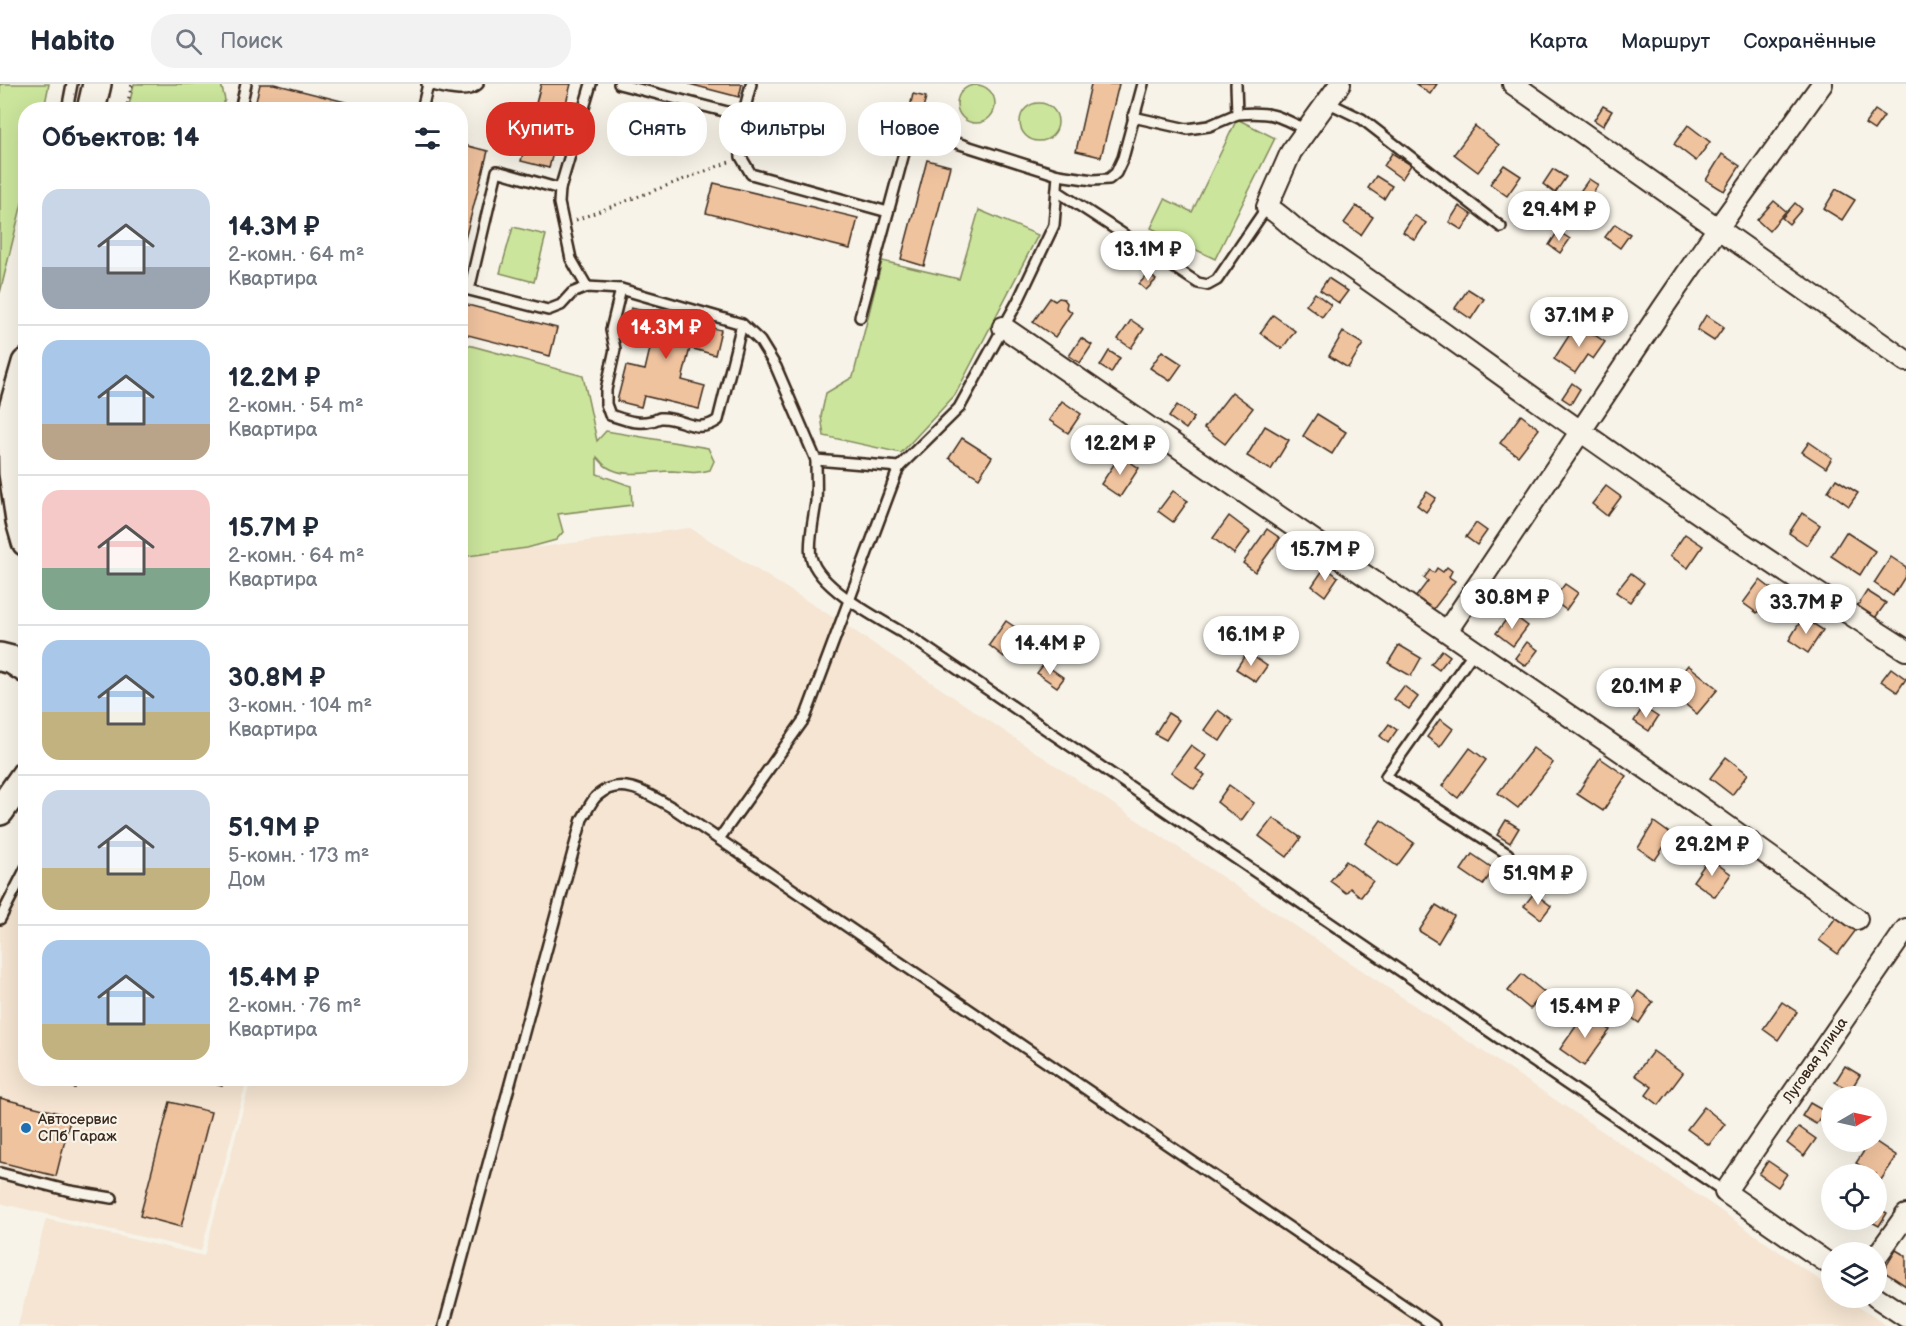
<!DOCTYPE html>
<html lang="ru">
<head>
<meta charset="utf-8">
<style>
	:root { --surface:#fff; --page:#f2f2f3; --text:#1f2937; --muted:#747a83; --line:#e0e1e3; --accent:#d93025 }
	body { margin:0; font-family:"Balsamiq Sans",sans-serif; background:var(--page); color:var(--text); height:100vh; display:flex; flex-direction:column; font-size:22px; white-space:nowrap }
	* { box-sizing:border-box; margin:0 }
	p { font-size:20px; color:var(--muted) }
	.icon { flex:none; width:33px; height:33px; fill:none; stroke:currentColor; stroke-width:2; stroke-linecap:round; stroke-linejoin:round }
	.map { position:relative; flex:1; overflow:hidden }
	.side { position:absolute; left:18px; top:18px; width:450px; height:984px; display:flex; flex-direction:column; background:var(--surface); border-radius:24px; box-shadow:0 6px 24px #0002 }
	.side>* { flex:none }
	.guide { position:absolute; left:486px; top:18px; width:570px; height:54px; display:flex; gap:12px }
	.needle { width:39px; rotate:81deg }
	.buttons { position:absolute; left:1821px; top:1002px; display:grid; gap:12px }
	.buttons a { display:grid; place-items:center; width:66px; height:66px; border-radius:50%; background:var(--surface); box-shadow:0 6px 24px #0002; font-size:30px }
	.price { position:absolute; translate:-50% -51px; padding:0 14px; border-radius:21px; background:#fff; color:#222; font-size:20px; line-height:39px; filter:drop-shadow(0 2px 3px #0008) }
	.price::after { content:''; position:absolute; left:50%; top:36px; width:18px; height:14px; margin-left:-9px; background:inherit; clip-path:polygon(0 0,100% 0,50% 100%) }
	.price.active { background:var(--accent); color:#fff }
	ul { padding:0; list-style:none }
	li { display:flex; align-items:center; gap:18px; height:150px; padding:0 24px }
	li+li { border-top:2px solid var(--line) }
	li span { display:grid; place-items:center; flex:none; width:168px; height:120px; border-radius:18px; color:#555 }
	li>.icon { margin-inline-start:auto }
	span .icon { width:72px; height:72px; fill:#fffc; stroke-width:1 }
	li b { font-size:26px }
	h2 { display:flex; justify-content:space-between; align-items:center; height:72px; padding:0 24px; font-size:26px }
	.pill { padding:0 21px; border-radius:24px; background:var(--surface); box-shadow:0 6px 24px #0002; font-size:21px; line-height:54px }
	.pill.active { background:var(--accent); color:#fff }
	header { display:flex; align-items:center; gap:36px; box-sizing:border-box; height:84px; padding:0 30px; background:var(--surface); border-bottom:2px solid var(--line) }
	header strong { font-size:28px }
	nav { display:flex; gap:33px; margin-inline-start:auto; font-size:21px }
	.search { width:420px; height:54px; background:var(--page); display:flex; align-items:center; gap:15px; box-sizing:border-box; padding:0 21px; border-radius:24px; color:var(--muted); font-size:22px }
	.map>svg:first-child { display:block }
</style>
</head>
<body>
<header>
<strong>Habito</strong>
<div class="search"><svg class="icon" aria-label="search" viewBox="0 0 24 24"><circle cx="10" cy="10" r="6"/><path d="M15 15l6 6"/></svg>Поиск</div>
<nav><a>Карта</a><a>Маршрут</a><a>Сохранённые</a></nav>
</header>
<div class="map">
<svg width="1906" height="1242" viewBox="0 0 1906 1242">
	<rect width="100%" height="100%" fill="#f7f3e8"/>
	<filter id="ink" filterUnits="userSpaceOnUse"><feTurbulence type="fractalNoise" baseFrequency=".0167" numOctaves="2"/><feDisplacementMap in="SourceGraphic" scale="12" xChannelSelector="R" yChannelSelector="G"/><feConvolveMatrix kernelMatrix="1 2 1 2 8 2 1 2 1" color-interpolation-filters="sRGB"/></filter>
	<g filter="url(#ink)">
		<g fill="#f5e5d2">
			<path d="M690,444l157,98 864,578 120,84 1,10h14l41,28h-1869l28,-107 158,37 47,-177 209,-1 1,-521z"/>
			<path d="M25,780l1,214 221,1 -46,172 -201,-48v-308l3,1z"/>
		</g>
		<g fill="#cbe59c" stroke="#83885d" stroke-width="1.5">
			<path d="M0,0h49l-5,25 -18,1 -1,81 -25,102z"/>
			<path d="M134,0h87l4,16 -4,9h-93z"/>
			<circle cx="976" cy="20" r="19"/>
			<circle cx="1039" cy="38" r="19"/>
			<path d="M1237,35l38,19 -60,121 -64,-31 14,-29 27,13z"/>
			<path d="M979,126l59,25 -83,160 -54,58 -77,-17 -3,-20 5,-23 27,-16 29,-116 77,18z"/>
			<path d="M513,143l33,8 -12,47 -34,-9z"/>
			<path d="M461,259l122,33 14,65 9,-10 102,17 6,13 -4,9c-14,4 -24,2 -38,1 -21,0 -46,8 -65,-4 -4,-2 -7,-7 -10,-10v17l34,12 1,19 -74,9 5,18 -7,8 -29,8 -66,9z"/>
		</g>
		<g fill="#f0c39f" stroke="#3b2a1e" stroke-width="1.5">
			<path d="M260,0h14l103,26h-123z"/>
			<path d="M541,0h30l-22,84 -28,-7z"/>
			<path d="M689,0h53l-3,13z"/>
			<path d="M1091,0h28l-18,73 -25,-6z"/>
			<path d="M1416,0h21l-7,10z"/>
			<path d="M913,10l13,3 -6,22 -12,-3z"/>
			<path d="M1603,22l9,5 -9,15 -9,-6z"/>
			<path d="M1875,26l9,6 -10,14 -9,-6z"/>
			<path d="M1688,41l22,17 -14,19 -22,-17z"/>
			<path d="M1475,42l24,19 -21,27 -24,-18z"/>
			<path d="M460,60l28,7 -28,107z"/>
			<path d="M1392,69l19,12 -9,14 -18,-13z"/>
			<path d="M1722,70l18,12 -16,25 -18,-11z"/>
			<path d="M927,76l23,6 -26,100 -23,-7z"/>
			<path d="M1504,81l17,11 -14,20 -17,-12z"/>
			<path d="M1553,85l13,8 -11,16 -12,-9z"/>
			<path d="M1376,92l16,10 -8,13 -16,-11z"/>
			<path d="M1589,95l9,6 -12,18 -10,-6z"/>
			<path d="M714,99l144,35 -8,31 -144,-36z"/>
			<path d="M1836,105l19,11 -13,20 -18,-11z"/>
			<path d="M1774,117l12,10 -17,20 -12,-11z"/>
			<path d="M1795,119l7,6 -13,15 -7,-6z"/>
			<path d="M1356,122l17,11 -12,18 -17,-12z"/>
			<path d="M1459,122l13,9 -10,15 -13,-8z"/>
			<path d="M1414,131l12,8 -11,17 -12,-8z"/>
			<path d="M1615,140l15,10 -10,14 -15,-11z"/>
			<path d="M1558,147l12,8 -10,14 -11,-8z"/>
			<path d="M1149,189l7,7 -10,10 -7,-6z"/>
			<path d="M1328,194l20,13 -9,12 -19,-13z"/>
			<path d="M1468,205l16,10 -13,20 -16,-11z"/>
			<path d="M1315,209l16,12 -9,12 -16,-12z"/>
			<path d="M1050,214l5,3 4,-3 5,1 3,4 -1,5 6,4 -17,25 -22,-15z"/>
			<path d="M460,219l97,25 -7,28 -90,-23z"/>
			<path d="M631,224l90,22 -6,25 -25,-7 -8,32 23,6 -6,23 -55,-13 -3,11 -24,-6 9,-35 19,4 7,-30 -27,-7z"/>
			<path d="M1273,231l22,16 -13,18 -22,-16z"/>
			<path d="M1706,231l18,12 -10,14 -17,-11z"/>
			<path d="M1131,236l13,9 -13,19 -13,-9z"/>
			<path d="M1577,239l28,19 -12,17 -6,-4 -12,18 -21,-14z"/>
			<path d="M1343,248l20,12 -15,24 -19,-12z"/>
			<path d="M1081,254l11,7 -12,18 -11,-7z"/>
			<path d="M1109,267l11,7 -9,15 -11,-7z"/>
			<path d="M1162,267l20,13 -12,17 -20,-13z"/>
			<path d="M1572,299l8,6 -9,15 -9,-6z"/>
			<path d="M1232,308l21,16 -28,36 -21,-16z"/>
			<path d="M1062,317l19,13 -13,19 -19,-13z"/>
			<path d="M1177,321l17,13 -8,11 -17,-12z"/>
			<path d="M1317,330l29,18 -14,22 -29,-18z"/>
			<path d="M1521,331l18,14 -21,27 -18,-13z"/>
			<path d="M1265,342l24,14 -18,30 -24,-14z"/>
			<path d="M962,354l30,19 -13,21 -30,-20z"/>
			<path d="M1809,358l23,16 -6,10 -24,-16z"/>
			<path d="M1120,371l19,13 -19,29 -19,-13z"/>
			<path d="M1836,395l22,14 -9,13 -21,-15z"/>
			<path d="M1606,402l15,11 -14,19 -15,-12z"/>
			<path d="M1173,407l15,10 -15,21 -15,-11z"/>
			<path d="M1427,408l9,6 -10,14 -9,-7z"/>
			<path d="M1802,429l18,12 -13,20 -18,-12z"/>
			<path d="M1229,432l21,16 -16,22 -21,-16z"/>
			<path d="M1476,439l11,8 -10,14 -11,-8z"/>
			<path d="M1267,445l13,9 -25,34 -12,-9z"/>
			<path d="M1846,448l29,19 -15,24 -29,-19z"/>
			<path d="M1685,450l18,12 -15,22 -18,-12z"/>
			<path d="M1891,473l15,10v8l-13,21 -19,-13z"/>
			<path d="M1325,483l13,10 -13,19 -13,-10z"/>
			<path d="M1447,483l5,4 -3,6 6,4 -23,30 -17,-13 13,-17 -4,-3 6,-8 4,3 3,-5 6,4z"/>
			<path d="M1631,489l13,10 -14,19 -14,-10z"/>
			<path d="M1760,496l14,11 -17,22 -14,-10z"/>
			<path d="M1565,500l13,9 -12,17 -13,-10z"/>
			<path d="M1867,507l19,12 -11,15 -18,-11z"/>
			<path d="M1511,529l17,13 -15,20 -17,-13z"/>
			<path d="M1803,533l20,13 -15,23 -19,-13z"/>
			<path d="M1006,537l16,11 -18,25 -15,-12z"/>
			<path d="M1527,558l11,8 -12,16 -11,-8z"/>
			<path d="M1399,561l22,13 -10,18 -23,-13z"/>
			<path d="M1442,566l8,6 -11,14 -8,-6z"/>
			<path d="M1247,568l20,14 -11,16 -20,-13z"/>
			<path d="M1044,580l20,14 -7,9 -20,-14z"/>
			<path d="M1688,581l30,24 -21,25 -29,-24z"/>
			<path d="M1891,584l15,11 -9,13 -16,-11z"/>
			<path d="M1404,602l14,11 -9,12 -15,-10z"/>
			<path d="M1643,623l15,10 -9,14 -15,-10z"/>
			<path d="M1218,626l15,11 -13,20 -16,-11z"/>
			<path d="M1168,629l11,7 -13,20 -11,-6z"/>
			<path d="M1440,635l13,10 -13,18 -13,-10z"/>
			<path d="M1389,640l8,6 -9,13 -8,-7z"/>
			<path d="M1191,661l15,11 -10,13 9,6 -11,14 -23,-17z"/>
			<path d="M1470,664l16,12 -28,38 -16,-12z"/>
			<path d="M1533,664l20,15 -35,45 -20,-15z"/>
			<path d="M1726,673l22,17 -16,21 -22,-17z"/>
			<path d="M1600,674l26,18 -23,35 -26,-17z"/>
			<path d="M1229,701l25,18 -13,18 -24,-19z"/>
			<path d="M1273,734l28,20 -14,19 -28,-21z"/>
			<path d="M1381,736l33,23 -17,23 -32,-23z"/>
			<path d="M1506,736l13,8 -9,15 -13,-8z"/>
			<path d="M1654,738l18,13 -17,25 -17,-12z"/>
			<path d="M1472,770l22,15 -11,16 -22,-15z"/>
			<path d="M1709,774l22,16 -16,23 -22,-16z"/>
			<path d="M1346,777l27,20 -12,16 -11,-9 -4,5 -16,-12z"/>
			<path d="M1534,809l17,13 -10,13 -17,-13z"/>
			<path d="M1436,821l18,11 -16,27 -19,-12z"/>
			<path d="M1837,832l19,14 -18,24 -19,-14z"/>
			<path d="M1522,890l22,18 -14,17 -22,-18z"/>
			<path d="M1638,907l15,11 -14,21 -15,-11z"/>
			<path d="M1782,918l15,10 -19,28 -15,-11z"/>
			<path d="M1586,928l24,18 -26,36 -24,-17z"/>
			<path d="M1653,967l30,22 -24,32 -13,-10 6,-8 -17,-12z"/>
			<path d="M1845,982l15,9 -10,16 -15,-9z"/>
			<path d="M55,994h22l-2,10 -21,-4z"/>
			<path d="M193,994h31l-2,8z"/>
			<path d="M0,1014l71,18 -15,60 -56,-14z"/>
			<path d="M170,1018l41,10 -30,115 -41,-11z"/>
			<path d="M1810,1019l14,8 -8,13 -14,-8z"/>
			<path d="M1704,1023l21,17 -16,21 -22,-16z"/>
			<path d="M1799,1043l17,12 -12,17 -17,-13z"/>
			<path d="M1870,1058h6l21,14 -16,24 -5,-3v-3h-3l-17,-11z"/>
			<path d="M1768,1077l19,13 -9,13 -19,-13z"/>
			<path d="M1876,1123l11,6 -8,13 -11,-6h8z"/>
			<path d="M1896,1166l10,6v30l-23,-15z"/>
		</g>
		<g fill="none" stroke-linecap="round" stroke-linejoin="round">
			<g stroke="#3b2a1e" stroke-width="14">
				<g id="service">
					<path d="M427,0c15,3 39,12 51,0"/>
					<path d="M619,0l124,32 8,-32"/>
					<path d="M1327,18l35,17 139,108"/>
					<path d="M67,26l5,-26"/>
					<path d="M240,26l6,-26"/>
					<path d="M422,26l6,-26"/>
					<path d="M1237,30c32,-3 41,1 69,16"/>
					<path d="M743,32l-4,18 2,23 10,17 137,38"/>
					<path d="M1133,33l54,12 22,-3 28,-12 -1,-30"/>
					<path d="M560,105l-63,-18 -28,119 79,20 13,-5 11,-12 15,-6 34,2 121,35 18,17 16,26 40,93 83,7 60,-59 59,-107 36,-76 4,-50"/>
					<path d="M1057,107l141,92 10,2 9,-5 50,-73"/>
					<path d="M587,203l-16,-28 -12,-56 1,-14 31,-105"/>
					<path d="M621,205l-10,41 4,19 -9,41v14l4,11c13,4 27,10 41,6 3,0 6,-2 9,-3 21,-2 36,18 58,2l24,-96"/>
					<path d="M860,233l48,-179 11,-3 19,2 120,38 35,5 16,-1 7,-6 7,-15 20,-74"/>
					<path d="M816,376c0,14 1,28 0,42 -2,14 -8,42 -5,55 8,33 76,66 104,83l810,552"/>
					<path d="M1475,566l-89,126 122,78"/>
					<path d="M719,755l86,-121 94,-251"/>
					<path d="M0,835l26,-51"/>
					<path d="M0,1089l70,18 42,7"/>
					<path d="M444,1242l138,-507c5,-7 9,-19 16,-24 24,-20 52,0 75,13l761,518"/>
				</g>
			</g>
			<g stroke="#3b2a1e" stroke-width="24">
				<g id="minor">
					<path d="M1340,0l-49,68 -24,55c15,8 25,21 39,30 62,42 122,85 183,129 136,98 275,194 417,284"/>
					<path d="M1513,0l393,277"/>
					<path d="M1003,243l657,451 197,141"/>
					<path d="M1447,547l216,-323 55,-80 104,-144"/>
					<path d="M1876,1173l30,-42"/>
					<path d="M1832,1182l-107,-74 181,-263"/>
					<path d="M1876,1213l30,20"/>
				</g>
			</g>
			<g stroke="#3b2a1e" stroke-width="32">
				<g id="secondary">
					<path d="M91,26l6,-26"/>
					<path d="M12,332l1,57 7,48 6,21"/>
					<path d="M6,349l20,-70"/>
					<path d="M0,573l12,3 14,9"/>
					<path d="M0,727l26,-37"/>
				</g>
			</g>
			<g stroke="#3b2a1e" stroke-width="3" stroke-dasharray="1.5 4.5" stroke-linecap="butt">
				<path d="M126,26l6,-26"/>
				<path d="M576,136l156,-59"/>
			</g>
			<use href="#service" stroke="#f7f3e8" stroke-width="9"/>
			<use href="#minor" stroke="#f7f3e8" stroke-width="20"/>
			<use href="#secondary" stroke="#f7f3e8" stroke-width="27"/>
		</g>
	</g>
	<circle fill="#1f6fb2" stroke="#f7f3e8" stroke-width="2" cx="26" cy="1044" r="6"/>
	<g text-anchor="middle" stroke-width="4.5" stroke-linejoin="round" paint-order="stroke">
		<g font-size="15" fill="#3b2a1e" stroke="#f7f3e8">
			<text transform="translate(1815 976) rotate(-55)" y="5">Луговая улица</text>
		</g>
		<g font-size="15" fill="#3b2a1e" stroke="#f7f3e8" text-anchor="start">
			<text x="38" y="1040">Автосервис<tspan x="38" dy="17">СПб Гараж</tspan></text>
		</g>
	</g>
</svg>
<div class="buttons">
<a><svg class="needle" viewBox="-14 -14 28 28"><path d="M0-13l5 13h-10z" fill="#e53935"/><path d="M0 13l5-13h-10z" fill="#747a83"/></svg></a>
<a><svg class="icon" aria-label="locate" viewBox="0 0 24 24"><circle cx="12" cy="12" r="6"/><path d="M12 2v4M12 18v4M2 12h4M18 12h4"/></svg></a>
<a><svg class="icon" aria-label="layers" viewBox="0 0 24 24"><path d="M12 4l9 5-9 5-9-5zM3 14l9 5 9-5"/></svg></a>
</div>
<b class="price" style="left:1559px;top:158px">29.4M ₽</b>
<b class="price" style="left:1148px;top:198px">13.1M ₽</b>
<b class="price" style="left:1579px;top:264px">37.1M ₽</b>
<b class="price active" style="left:666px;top:276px">14.3M ₽</b>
<b class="price" style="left:1120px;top:392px">12.2M ₽</b>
<b class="price" style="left:1325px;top:498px">15.7M ₽</b>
<b class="price" style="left:1512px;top:546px">30.8M ₽</b>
<b class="price" style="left:1806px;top:551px">33.7M ₽</b>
<b class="price" style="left:1251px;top:583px">16.1M ₽</b>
<b class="price" style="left:1050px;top:592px">14.4M ₽</b>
<b class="price" style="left:1646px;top:635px">20.1M ₽</b>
<b class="price" style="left:1712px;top:793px">29.2M ₽</b>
<b class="price" style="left:1538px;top:822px">51.9M ₽</b>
<b class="price" style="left:1585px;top:955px">15.4M ₽</b>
<div class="guide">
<a class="pill active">Купить</a>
<a class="pill">Снять</a>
<a class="pill">Фильтры</a>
<a class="pill">Новое</a>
</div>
<section class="side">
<h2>Объектов: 14<svg class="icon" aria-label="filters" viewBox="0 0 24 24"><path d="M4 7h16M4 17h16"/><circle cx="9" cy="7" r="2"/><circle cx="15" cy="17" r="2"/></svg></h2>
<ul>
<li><span style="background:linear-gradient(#c9d6e8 65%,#9aa5b1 0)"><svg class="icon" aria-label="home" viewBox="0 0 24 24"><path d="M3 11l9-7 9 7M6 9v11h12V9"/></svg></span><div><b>14.3M ₽</b><p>2-комн. · 64 m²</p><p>Квартира</p></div></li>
<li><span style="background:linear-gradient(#a9c7e8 70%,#b9a48a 0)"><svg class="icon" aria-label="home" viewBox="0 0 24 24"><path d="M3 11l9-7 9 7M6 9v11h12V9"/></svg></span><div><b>12.2M ₽</b><p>2-комн. · 54 m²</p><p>Квартира</p></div></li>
<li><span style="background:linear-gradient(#f6c9c9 65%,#7fa58c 0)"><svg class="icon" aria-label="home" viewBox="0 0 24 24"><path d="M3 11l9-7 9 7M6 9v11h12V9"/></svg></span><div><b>15.7M ₽</b><p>2-комн. · 64 m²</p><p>Квартира</p></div></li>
<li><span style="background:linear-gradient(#a9c7e8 60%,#c2b280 0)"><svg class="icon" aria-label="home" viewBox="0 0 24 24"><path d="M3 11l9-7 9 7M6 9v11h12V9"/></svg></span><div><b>30.8M ₽</b><p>3-комн. · 104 m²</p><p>Квартира</p></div></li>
<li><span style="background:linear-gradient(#c9d6e8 65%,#c2b280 0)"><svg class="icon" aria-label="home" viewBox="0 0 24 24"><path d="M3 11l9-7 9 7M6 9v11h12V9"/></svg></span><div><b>51.9M ₽</b><p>5-комн. · 173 m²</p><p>Дом</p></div></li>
<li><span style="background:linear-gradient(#a9c7e8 70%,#c2b280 0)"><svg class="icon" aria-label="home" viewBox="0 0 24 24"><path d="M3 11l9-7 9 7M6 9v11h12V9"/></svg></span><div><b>15.4M ₽</b><p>2-комн. · 76 m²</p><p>Квартира</p></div></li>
</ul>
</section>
</div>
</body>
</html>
